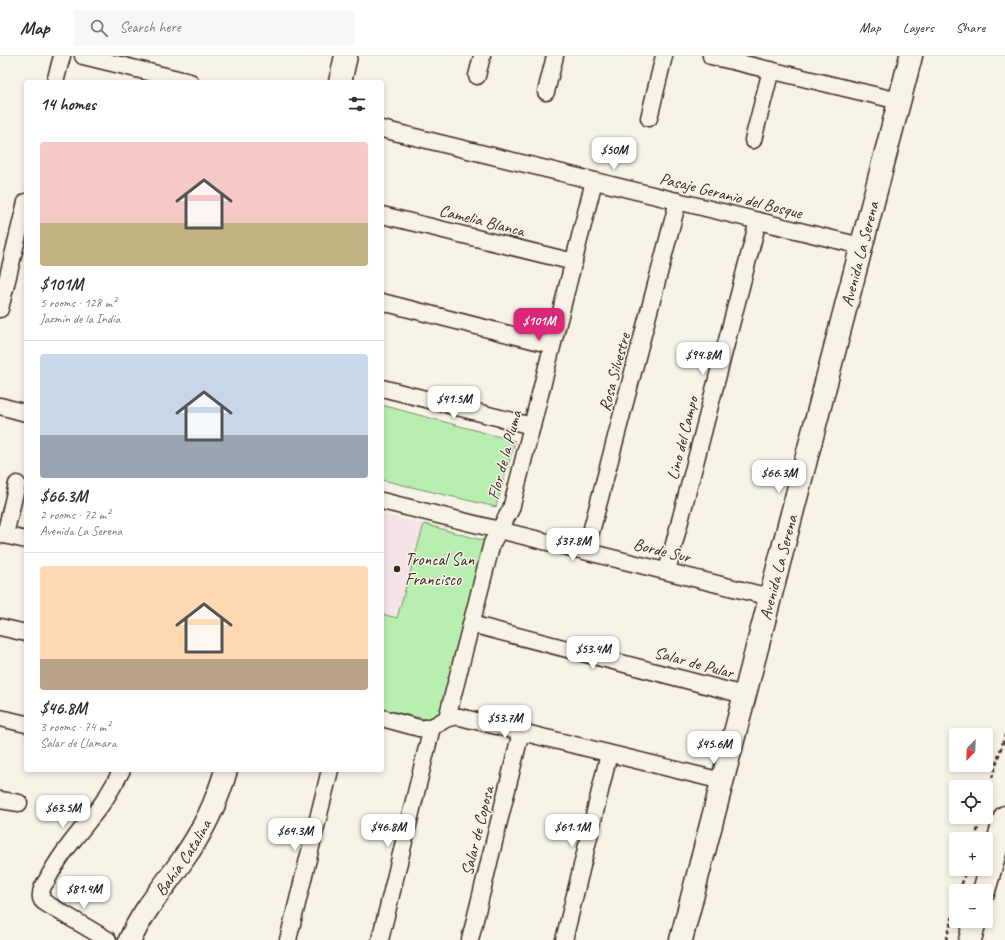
<!DOCTYPE html>
<html lang="en">
<head>
<meta charset="utf-8">
<style>
	:root { --surface:#fff; --page:#f7f7f7; --text:#2b2b33; --muted:#7c7c81; --line:#e1e1e2; --accent:#db2777 }
	body { margin:0; font-family:Caveat,sans-serif; background:var(--page); color:var(--text); height:100vh; display:flex; flex-direction:column; font-size:15px; white-space:nowrap }
	* { box-sizing:border-box; margin:0 }
	p { font-size:13px; color:var(--muted) }
	.icon { flex:none; width:22px; height:22px; fill:none; stroke:currentColor; stroke-width:2; stroke-linecap:round; stroke-linejoin:round }
	.map { position:relative; flex:1; overflow:hidden }
	.drawer { position:absolute; left:24px; top:24px; width:360px; height:692px; display:flex; flex-direction:column; background:var(--surface); border-radius:4px; box-shadow:0 2px 6px #0003 }
	.drawer>* { flex:none }
	.needle { width:26px; rotate:203deg }
	.tools { position:absolute; left:949px; top:672px; display:grid; gap:8px }
	.tools a { display:grid; place-items:center; width:44px; height:44px; border-radius:4px; background:var(--surface); box-shadow:0 2px 6px #0003; font-size:20px }
	.price { position:absolute; translate:-50% -34px; padding:0 9px; border-radius:8px; background:#fff; color:#222; font-size:13px; line-height:26px; filter:drop-shadow(0 1px 2px #0008) }
	.price::after { content:''; position:absolute; left:50%; top:24px; width:12px; height:9px; margin-left:-6px; background:inherit; clip-path:polygon(0 0,100% 0,50% 100%) }
	.price.on { background:var(--accent); color:#fff }
	ul { padding:0; list-style:none }
	li { display:grid; align-content:center; gap:8px; height:212px; padding:0 16px }
	li+li { border-top:1px solid var(--line) }
	li span { display:grid; place-items:center; height:124px; border-radius:4px; color:#555 }
	li>.icon { margin-inline-start:auto }
	span .icon { width:72px; height:72px; fill:#fffc; stroke-width:1 }
	li b { font-size:17px }
	h2 { display:flex; justify-content:space-between; align-items:center; height:48px; padding:0 16px; font-size:17px }
	header { display:flex; align-items:center; gap:24px; box-sizing:border-box; height:56px; padding:0 20px; background:var(--surface); border-bottom:1px solid var(--line) }
	header strong { font-size:19px }
	nav { display:flex; gap:22px; margin-inline-start:auto; font-size:14px }
	.search { width:280px; height:36px; background:var(--page); display:flex; align-items:center; gap:10px; box-sizing:border-box; padding:0 14px; border-radius:4px; color:var(--muted); font-size:15px }
	.map>svg:first-child { display:block }
</style>
</head>
<body>
<header>
<strong>Map</strong>
<div class="search"><svg class="icon" aria-label="search" viewBox="0 0 24 24"><circle cx="10" cy="10" r="6"/><path d="M15 15l6 6"/></svg>Search here</div>
<nav><a>Map</a><a>Layers</a><a>Share</a></nav>
</header>
<div class="map">
<svg width="1005" height="884" viewBox="0 0 1005 884">
	<rect width="100%" height="100%" fill="#f7f3e8"/>
	<filter id="ink" filterUnits="userSpaceOnUse"><feTurbulence type="fractalNoise" baseFrequency=".025" numOctaves="2"/><feDisplacementMap in="SourceGraphic" scale="8" xChannelSelector="R" yChannelSelector="G"/><feConvolveMatrix kernelMatrix="1 2 1 2 8 2 1 2 1" color-interpolation-filters="sRGB"/></filter>
	<g filter="url(#ink)">
		<path fill="#f4e4e8" d="M382,458l42,10 -27,94 -15,-4z"/>
		<g fill="#b8efb1" stroke="#7a8c68">
			<path d="M382,349l133,36 -19,66 -114,-27z"/>
			<path d="M424,468l61,17 -43,172 -13,7 -47,-11v-95l15,4z"/>
		</g>
		<g fill="none" stroke-linecap="round" stroke-linejoin="round">
			<g stroke="#3b2a1e" stroke-width="19">
				<g id="street">
					<path d="M83,0l107,26"/>
					<path d="M711,0l188,45"/>
					<path d="M477,20l5,-20"/>
					<path d="M55,26l7,-26"/>
					<path d="M546,36l9,-36"/>
					<path d="M649,62l15,-62"/>
					<path d="M382,73l479,117"/>
					<path d="M753,84l18,-70"/>
					<path d="M382,159l192,47"/>
					<path d="M382,246l170,43"/>
					<path d="M0,253l26,-107"/>
					<path d="M382,332l150,38"/>
					<path d="M0,350l26,7"/>
					<path d="M382,445l388,96"/>
					<path d="M0,478l26,6"/>
					<path d="M5,479l12,-51"/>
					<path d="M586,495l92,-350"/>
					<path d="M667,515l91,-350"/>
					<path d="M471,568l273,71"/>
					<path d="M0,571l26,6"/>
					<path d="M0,662l26,6"/>
					<path d="M382,662l37,10c20,2 22,-13 41,-11l262,64"/>
					<path d="M447,662l45,-175 19,-34 83,-328"/>
					<path d="M0,744l19,3"/>
					<path d="M108,884l-61,-36c-4,-2 -7,-5 -6,-10 0,-5 3,-10 6,-14 14,-28 35,-50 54,-75 8,-11 14,-23 21,-35"/>
					<path d="M288,884l42,-170"/>
					<path d="M380,884l52,-213"/>
					<path d="M470,884l51,-208"/>
					<path d="M564,884l45,-186"/>
				</g>
			</g>
			<g stroke="#3b2a1e" stroke-width="25">
				<g id="secondary">
					<path d="M340,26l6,-26"/>
					<path d="M984,835l21,-74"/>
					<path id="s1" d="M130,884c13,-30 34,-53 52,-79 20,-28 35,-59 44,-91"/>
					<path id="s2" d="M681,884l230,-884"/>
					<path d="M970,884l5,-19"/>
				</g>
			</g>
			<g stroke="#3b2a1e" stroke-width="2.5" stroke-dasharray="4 3" stroke-linecap="butt">
				<path d="M986,742l19,-63"/>
				<path d="M975,783l6,-22"/>
				<path d="M960,835l6,-22"/>
				<path d="M946,884l10,-35"/>
			</g>
			<use href="#street" stroke="#f7f3e8" stroke-width="16"/>
			<use href="#secondary" stroke="#f7f3e8" stroke-width="22"/>
		</g>
	</g>
	<circle fill="#3b2a1e" stroke="#f7f3e8" stroke-width="1.5" cx="397" cy="513" r="4"/>
	<g text-anchor="middle" stroke-width="3" stroke-linejoin="round" paint-order="stroke">
		<g font-size="17" fill="#3b2a1e" stroke="#f7f3e8">
			<text transform="translate(731 139) rotate(14)" y="6">Pasaje Geranio del Bosque</text>
			<text transform="translate(482 164) rotate(14)" y="6">Camelia Blanca</text>
			<text dy="6" stroke="none"><textPath href="#s2" startOffset="709">Avenida La Serena</textPath></text>
			<text transform="translate(614 316) rotate(-75)" y="6">Rosa Silvestre</text>
			<text transform="translate(682 382) rotate(-76)" y="6">Lino del Campo</text>
			<text transform="translate(504 399) rotate(-75)" y="6">Flor de la Pluma</text>
			<text transform="translate(662 494) rotate(14)" y="6">Borde Sur</text>
			<text dy="6" stroke="none"><textPath href="#s2" startOffset="385">Avenida La Serena</textPath></text>
			<text transform="translate(694 606) rotate(15)" y="6">Salar de Pular</text>
			<text transform="translate(477 775) rotate(-76)" y="6">Salar de Coposa</text>
			<text dy="6" stroke="none"><textPath href="#s1" startOffset="98">Bahía Catalina</textPath></text>
		</g>
		<g font-size="17" fill="#3b2a1e" stroke="#f7f3e8" text-anchor="start">
			<text x="405" y="509">Troncal San<tspan x="405" dy="20">Francisco</tspan></text>
		</g>
	</g>
</svg>
<div class="tools">
<a><svg class="needle" viewBox="-14 -14 28 28"><path d="M0-13l5 13h-10z" fill="#e53935"/><path d="M0 13l5-13h-10z" fill="#7c7c81"/></svg></a>
<a><svg class="icon" aria-label="locate" viewBox="0 0 24 24"><circle cx="12" cy="12" r="6"/><path d="M12 2v4M12 18v4M2 12h4M18 12h4"/></svg></a>
<a>+</a>
<a>−</a>
</div>
<b class="price" style="left:614px;top:115px">$50M</b>
<b class="price on" style="left:539px;top:286px">$101M</b>
<b class="price" style="left:703px;top:320px">$94.8M</b>
<b class="price" style="left:454px;top:364px">$41.5M</b>
<b class="price" style="left:779px;top:438px">$66.3M</b>
<b class="price" style="left:573px;top:506px">$37.8M</b>
<b class="price" style="left:593px;top:614px">$53.4M</b>
<b class="price" style="left:505px;top:683px">$53.7M</b>
<b class="price" style="left:714px;top:709px">$45.6M</b>
<b class="price" style="left:63px;top:773px">$63.5M</b>
<b class="price" style="left:388px;top:792px">$46.8M</b>
<b class="price" style="left:572px;top:792px">$61.1M</b>
<b class="price" style="left:295px;top:796px">$64.3M</b>
<b class="price" style="left:84px;top:854px">$81.4M</b>
<section class="drawer">
<h2>14 homes<svg class="icon" aria-label="filters" viewBox="0 0 24 24"><path d="M4 7h16M4 17h16"/><circle cx="9" cy="7" r="2"/><circle cx="15" cy="17" r="2"/></svg></h2>
<ul>
<li><span style="background:linear-gradient(#f6c9c9 65%,#c2b280 0)"><svg class="icon" aria-label="home" viewBox="0 0 24 24"><path d="M3 11l9-7 9 7M6 9v11h12V9"/></svg></span><div><b>$101M</b><p>5 rooms · 128 m²</p><p>Jazmín de la India</p></div></li>
<li><span style="background:linear-gradient(#c9d6e8 65%,#9aa5b1 0)"><svg class="icon" aria-label="home" viewBox="0 0 24 24"><path d="M3 11l9-7 9 7M6 9v11h12V9"/></svg></span><div><b>$66.3M</b><p>2 rooms · 72 m²</p><p>Avenida La Serena</p></div></li>
<li><span style="background:linear-gradient(#ffd9b3 75%,#b9a48a 0)"><svg class="icon" aria-label="home" viewBox="0 0 24 24"><path d="M3 11l9-7 9 7M6 9v11h12V9"/></svg></span><div><b>$46.8M</b><p>3 rooms · 74 m²</p><p>Salar de Llamara</p></div></li>
</ul>
</section>
</div>
</body>
</html>
